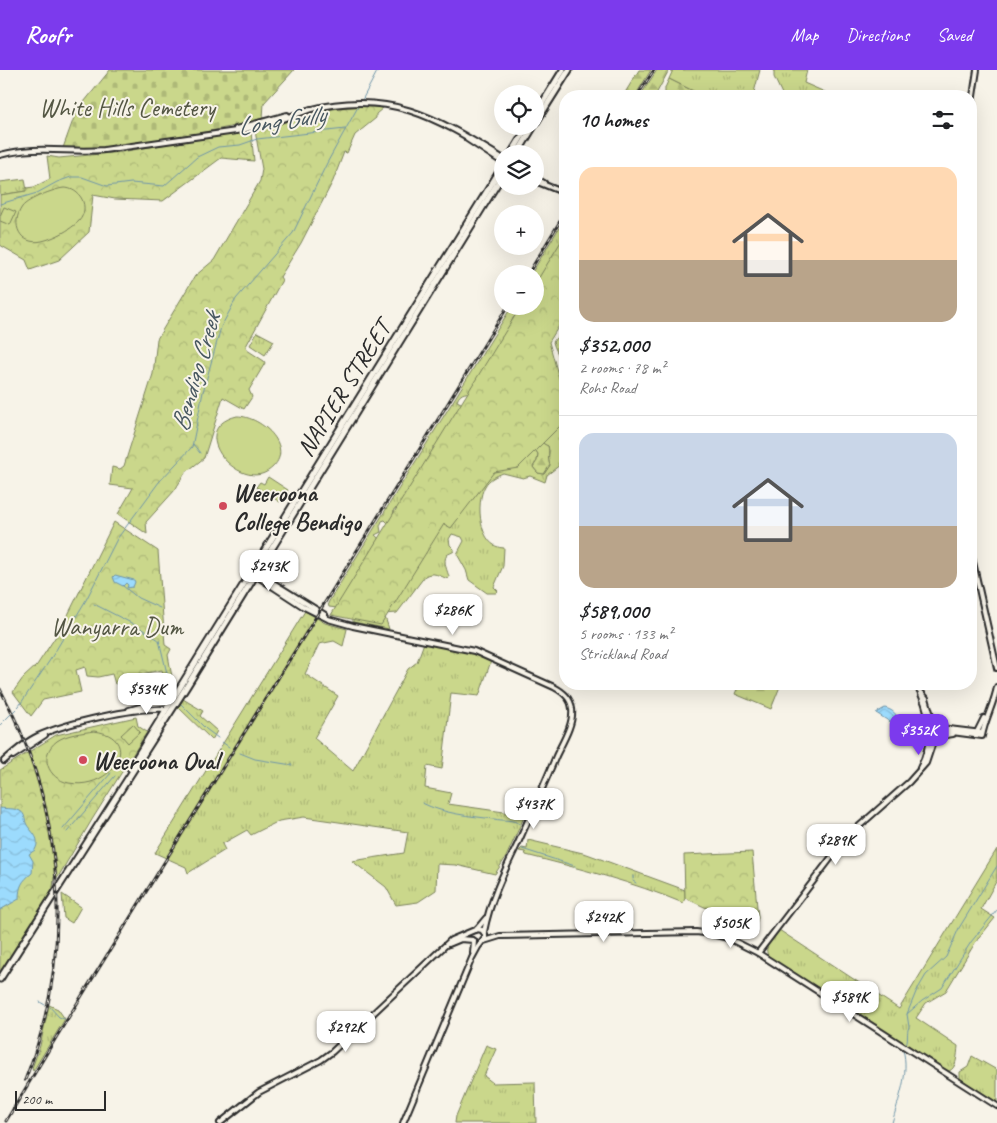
<!DOCTYPE html>
<html lang="en">
<head>
<meta charset="utf-8">
<style>
	:root { --surface:#fff; --page:#f2f2f2; --text:#202124; --muted:#757577; --line:#e0e0e0; --accent:#7c3aed }
	body { margin:0; font-family:Caveat,sans-serif; background:var(--page); color:var(--text); height:100vh; display:flex; flex-direction:column; font-size:19px; white-space:nowrap }
	* { box-sizing:border-box; margin:0 }
	p { font-size:16px; color:var(--muted) }
	.icon { flex:none; width:28px; height:28px; fill:none; stroke:currentColor; stroke-width:2; stroke-linecap:round; stroke-linejoin:round }
	.map { position:relative; flex:1; overflow:hidden }
	.side { position:absolute; left:559px; top:20px; width:418px; height:600px; display:flex; flex-direction:column; background:var(--surface); border-radius:20px; box-shadow:0 5px 20px #0002 }
	.side>* { flex:none }
	.fabs { position:absolute; left:494px; top:15px; display:grid; gap:10px }
	.fabs a { display:grid; place-items:center; width:50px; height:50px; border-radius:50%; background:var(--surface); box-shadow:0 5px 20px #0002; font-size:25px }
	.scale { position:absolute; left:15px; bottom:12px; width:91px; box-sizing:border-box; padding-left:5px; border:2px solid #2b2b2b; border-top:0; font-size:14px; line-height:18px; white-space:nowrap; color:#2b2b2b; -webkit-text-stroke:4px #f7f3e8; paint-order:stroke }
	.price { position:absolute; translate:-50% -42px; padding:0 11px; border-radius:10px; background:#fff; color:#222; font-size:16px; line-height:32px; filter:drop-shadow(0 1px 2px #0008) }
	.price::after { content:''; position:absolute; left:50%; top:30px; width:15px; height:11px; margin-left:-8px; background:inherit; clip-path:polygon(0 0,100% 0,50% 100%) }
	.price.on { background:var(--accent); color:#fff }
	ul { padding:0; list-style:none }
	li { display:grid; align-content:center; gap:10px; height:265px; padding:0 20px }
	li+li { border-top:1px solid var(--line) }
	li span { display:grid; place-items:center; height:155px; border-radius:15px; color:#555 }
	li>.icon { margin-inline-start:auto }
	span .icon { width:90px; height:90px; fill:#fffc; stroke-width:1 }
	li b { font-size:21px }
	h2 { display:flex; justify-content:space-between; align-items:center; height:60px; padding:0 20px; font-size:21px }
	header { display:flex; align-items:center; gap:30px; box-sizing:border-box; height:70px; padding:0 25px; background:var(--accent); color:#fff }
	header strong { font-size:24px }
	nav { display:flex; gap:28px; margin-inline-start:auto; font-size:18px }
	.map>svg:first-child { display:block }
</style>
</head>
<body>
<header>
<strong>Roofr</strong>
<nav><a>Map</a><a>Directions</a><a>Saved</a></nav>
</header>
<div class="map">
<svg width="997" height="1053" viewBox="0 0 997 1053">
	<defs>
		<pattern id="grass-tufts" width="24" height="20" patternUnits="userSpaceOnUse" patternTransform="scale(1.25)"><rect width="24" height="20" fill="#cad78b"/><path d="M3 7l-1-3M5 7V3M7 7l1-3M15 17l-1-3M17 17v-4M19 17l1-3" fill="none" stroke="#aeb978"/></pattern>
		<pattern id="forest-firs" width="22" height="20" patternUnits="userSpaceOnUse" patternTransform="scale(1.25)"><rect width="22" height="20" fill="#cad78b"/><path d="M5 1l3.5 6h-7zM16 11l3.5 6h-7z" fill="#aeb978"/></pattern>
		<pattern id="cemetery-stones" width="16" height="16" patternUnits="userSpaceOnUse" patternTransform="scale(1.25)"><rect width="16" height="16" fill="#cad78b"/><path d="M2 7V4a2 2 0 0 1 4 0v3zM10 15v-3a2 2 0 0 1 4 0v3z" fill="#aeb978"/></pattern>
		<pattern id="park-crowns" width="20" height="18" patternUnits="userSpaceOnUse" patternTransform="scale(1.25)"><rect width="20" height="18" fill="#cad78b"/><path d="M2 6a3 3 0 1 1 6 0M12 15a3 3 0 1 1 6 0" fill="none" stroke="#aeb978"/></pattern>
		<pattern id="water-waves" width="16" height="10" patternUnits="userSpaceOnUse" patternTransform="scale(1.25)"><rect width="16" height="10" fill="#9cdbfd"/><path d="M0 5q4-4 8 0t8 0" fill="none" stroke="#87bcd9"/></pattern>
	</defs>
	<rect width="100%" height="100%" fill="#f7f3e8"/>
	<filter id="ink" filterUnits="userSpaceOnUse"><feTurbulence type="fractalNoise" baseFrequency=".02" numOctaves="2"/><feDisplacementMap in="SourceGraphic" scale="10" xChannelSelector="R" yChannelSelector="G"/><feConvolveMatrix kernelMatrix="1 2 1 2 8 2 1 2 1" color-interpolation-filters="sRGB"/></filter>
	<g filter="url(#ink)">
		<g fill="url(#grass-tufts)" stroke="#7a815b" fill-rule="evenodd">
			<path d="M673,0h87l-7,26h-50l-34,-17z"/>
			<path d="M774,0h33l-3,13 30,13h-51l-9,-19z"/>
			<path d="M25,109l2,12 -27,4v-13z"/>
			<path d="M565,148v76l-30,1v-21h-4z"/>
			<path d="M512,236h12l-11,12 -7,17 9,9 2,10c9,4 10,18 17,21 9,4 14,-5 23,-5 3,0 5,1 8,2v89l-18,14 -2,7 -15,-6 -7,2 -20,-5c-7,3 -14,6 -18,13 -10,17 -6,62 19,62l-1,18 -9,21 4,4 -2,2h-9l-18,-13 -3,-10 -9,-16 7,-13 -2,-4 -10,-3 -3,5 1,6 4,4v2c-2,2 -5,2 -7,4 -5,6 1,17 2,22l-1,2c-8,-3 -15,-8 -23,-3l-28,37 -13,1 5,15 -36,-7v-8l-6,-14 -2,-1 -8,9 -8,-1 -1,-4zM506,307l3,2 2,7 -5,7v11l-4,4 1,10 5,7 3,8 1,9 8,-1 3,3v9l-2,1 -9,-5 -17,-17 -17,-11h-2l2,10 4,1 3,5 -2,6c3,8 12,9 17,16l-4,7 -10,6 -8,12 -3,10 -6,4 -9,-1 -2,1c-1,14 -7,22 -22,18 -4,-1 -8,-1 -11,-3 -8,-6 -10,-16 -14,-24l4,-6 8,-6 1,-8 13,1 13,10 3,-2 -6,-12 -7,-4 -8,-9 1,-6h8l4,9 16,3 3,-2 1,-26 -12,-7 3,-13 9,-4 -2,-3 -6,-3c3,-10 11,-8 20,-9 7,-9 16,-7 22,-14zM537,365l7,10 4,1c2,7 -1,13 2,19l-6,9 -6,-1 -5,-6 4,-6 1,-7 -5,-8 2,-4 -3,-5h4zM405,423l4,2 5,12 5,6 -1,3 -6,3 4,6 -4,10 -5,6v3l3,3 11,-3 3,3c0,10 -15,15 -24,17l-4,-3 -9,-15 -12,-11 6,-3 -1,-6 2,-5 3,-1 3,3 5,-7 1,-7 5,-1 8,-5v-3l-3,-5z"/>
			<path d="M257,262l17,9 -9,14 -15,-10z"/>
			<path d="M305,541l20,12 22,6 -4,17 -9,-5 -15,3 -14,30 33,22 -24,42 39,33 55,-102 9,-7 8,-22 49,11 18,7 -13,38 -28,-3 -9,76 -15,-3 -2,22 26,5 -3,11 77,11 -19,42 -11,17 -39,-9 -19,-1 -1,26 -18,12 -22,3 -10,-18 -34,-26 52,-8 4,-21 -104,-15 -25,4 -28,14 -4,-5 -25,14 3,6 -37,23 -2,-6 -31,-14z"/>
			<path d="M183,629l20,12 -3,5 17,15 -5,9 -34,-33z"/>
			<path d="M528,770l59,14 98,36v8l-2,5c-50,-21 -105,-35 -157,-48l-1,-3 -6,-1 3,-3 5,1z"/>
			<path d="M997,779v31l-16,29 14,9 -20,25 -29,48 -20,12 -10,15 42,28c-1,9 -1,22 -9,25l-11,-5 -169,-109c-7,-10 4,-19 10,-27l120,79z"/>
			<path d="M62,824l19,13 -9,16 -8,-5z"/>
			<path d="M49,935l9,4 7,10 -32,52 -1,-3 8,-22z"/>
			<path d="M486,975l10,4 -12,27 9,7 42,-1 1,41h-81l1,-7z"/>
			<path d="M972,986l25,14v32l-37,-23v-7l8,-5z"/>
		</g>
		<g fill="url(#forest-firs)" stroke="#7a815b">
			<path d="M639,0h12l-16,26h-12z"/>
			<path d="M657,0h12l-14,26h-15z"/>
			<path d="M669,9l34,17h-33l-5,-2v-6z"/>
			<path d="M565,264v39c-1,-13 -9,-19 -12,-31l3,-4z"/>
			<path d="M541,370l3,4 4,2c2,6 -1,13 2,19l-6,9 -6,-1 -5,-6 4,-6 1,-7 -4,-6z"/>
			<path d="M739,614h42l-10,25 -36,-15z"/>
		</g>
		<path fill="url(#cemetery-stones)" stroke="#7a815b" d="M110,0h184l-30,33 -1,15 -33,9 -46,9 -91,13 -30,-1 13,-36z"/>
		<g fill="url(#park-crowns)" stroke="#7a815b">
			<path d="M362,36l21,2 -7,6v4l-21,17 -8,18 -3,-1 -11,29 -32,62 -21,34 2,3 -36,66 1,4 17,11 1,2 -16,27 3,7 -8,12 -21,-12 -19,61 -19,15 -10,17 -29,32 1,12 -29,-20 15,-26 -23,-3 2,-18 8,2 4,-3 29,-92 4,-35 38,-63 19,-16 46,-79 2,-12 -7,-38 26,-10 15,-1 23,-8 19,-4z"/>
			<path d="M247,60l4,2 3,29 -33,-3 -58,43 -48,-2 -22,-4 -4,37 -30,28 -29,10 -4,-10 -26,-15v-50l26,-4v-3l8,-1 16,-8 -3,-23 12,2 62,-6z"/>
			<path d="M565,165v81l-16,26 16,58v21l-47,47 -24,4 -43,56 -7,-4 -63,101 -50,-10 190,-309h14v-22z"/>
			<path d="M114,452l44,29 7,94 6,4 -3,6 6,33 -6,8 -6,-26 -27,5 1,4 -21,5 -3,-10 -14,3 -11,-1 -2,-9 -9,3 5,22 -38,8 -12,16 -18,-24 10,-14 14,-13 25,-38z"/>
			<path d="M136,647l2,9 9,6 -54,86 -35,59h-4l-1,12 -53,85v-204l56,-35z"/>
			<path d="M752,782l6,66 -4,12 -69,-32 -1,-43z"/>
		</g>
		<g fill="#cad78b" stroke="#7a815b">
			<path d="M64,118c16,0 27,19 15,33 -9,9 -24,17 -37,20 -22,5 -32,-17 -20,-34 6,-8 32,-18 42,-19z"/>
			<path d="M4,137l12,5 -6,13 -10,-4v-5z"/>
			<path d="M237,346c25,0 62,34 31,55 -29,20 -84,-42 -31,-55z"/>
			<path d="M268,407l20,13 -8,12 -24,-15 4,-5 4,2z"/>
			<path d="M133,654l7,8 -12,11 -7,-8z"/>
			<path d="M94,661c50,6 19,60 -25,52 -21,-4 -31,-28 -12,-42 10,-7 25,-8 37,-10z"/>
		</g>
		<g fill="url(#water-waves)" stroke="#6f95a9">
			<path d="M115,505l19,5 1,2 -2,5 -6,1 1,-3 -2,-2 -3,3 -8,-4 -2,-5z"/>
			<path d="M885,638c7,2 12,5 13,13l-3,4 -19,-12z"/>
			<path d="M0,738c6,1 15,0 20,3 6,3 4,9 7,14 6,9 14,13 8,25l-6,4 4,7 -1,12c-10,8 -13,13 -13,26l-19,11z"/>
		</g>
		<g fill="none" stroke-linecap="round" stroke-linejoin="round">
			<g stroke="#6f95a9" stroke-width="1">
				<path d="M361,32l17,-32"/>
				<path d="M0,134l37,-11 20,-11 14,-5h11l25,9 24,-3 33,3 33,-29 21,-10 22,-2 17,-6 88,-10"/>
				<path d="M193,374l7,9"/>
				<path d="M123,516l15,12 22,10"/>
				<path d="M94,534l43,22 22,14 12,50"/>
				<path d="M181,634l25,25 12,9"/>
				<path d="M0,655l19,-19 31,-46 36,-60 31,-61 42,-57 33,-35 11,-55 18,-65 15,-28 57,-66 34,-70 32,-58"/>
				<path d="M222,672l7,5"/>
				<path d="M240,683l15,6 37,6"/>
				<path d="M422,733c22,11 48,13 72,16 9,2 19,0 26,5"/>
				<path d="M63,759l48,-56"/>
				<path d="M67,762l48,-56"/>
				<path d="M522,779l53,17"/>
				<path d="M633,809v-3"/>
				<path d="M633,811l3,2"/>
				<path d="M40,932l5,3"/>
				<path d="M50,937l9,10 5,2"/>
				<path d="M907,944l9,-22 10,-17 20,-18 13,-29 38,-62"/>
				<path d="M906,974c3,-5 0,-11 3,-17l-2,-13 15,-13 20,-13 29,-46 26,-32"/>
				<path d="M892,1053c6,-23 18,-50 11,-73"/>
			</g>
			<g stroke="#2b2b2b" stroke-width="8">
				<g id="secondary">
					<path d="M308,40c82,-21 127,7 194,48"/>
					<path d="M970,46l7,-46"/>
					<path d="M236,59l51,-14"/>
					<path d="M467,69l35,23"/>
					<path d="M0,85c38,-10 67,-2 104,-5l139,-20 37,-10 31,-11"/>
					<path d="M535,108l9,5"/>
					<path d="M535,111l30,12"/>
					<path d="M970,479l27,119"/>
					<path d="M257,503l68,42"/>
					<path d="M255,505l49,32 24,12 25,7 121,25 80,36c9,5 17,11 18,22 2,15 -10,34 -16,47 -12,29 -25,58 -38,87 -14,29 -28,57 -34,89"/>
					<path d="M129,640l22,-6 19,-2"/>
					<path d="M932,657l50,6"/>
					<path d="M930,661l22,1 30,4c3,-17 12,-32 15,-49"/>
					<path d="M976,664l8,-16"/>
					<path d="M933,667l20,-3"/>
					<path d="M13,686l32,-21"/>
					<path d="M4,691c10,-9 21,-19 34,-25 28,-13 97,-29 128,-27"/>
					<path d="M920,698c13,-25 12,-49 1,-74"/>
					<path d="M476,860l10,-12"/>
					<path d="M484,871l16,-5 196,-4 16,2 16,4 30,15 239,153"/>
					<path d="M449,874l12,-5 12,1"/>
					<path d="M473,883l1,-12"/>
					<path d="M758,883l89,-116 62,-55 17,-19 7,-21v-20l-7,-24 -12,-14"/>
					<path d="M220,1053l39,-31 62,-32 11,-8 119,-112 26,-11 5,1 3,4v4l-7,9 -6,11 -69,165"/>
				</g>
			</g>
			<g stroke="#2b2b2b" stroke-width="9">
				<g id="highway">
					<path d="M535,45l28,-45"/>
					<path d="M535,54l34,-54"/>
					<path d="M511,84l17,-28"/>
					<path d="M517,84l17,-28"/>
					<path d="M130,698l372,-601"/>
					<path d="M0,909l187,-293 315,-510"/>
				</g>
			</g>
			<use href="#secondary" stroke="#f7f3e8" stroke-width="4"/>
			<use href="#highway" stroke="#f7f3e8" stroke-width="5"/>
			<g stroke="#2b2b2b" stroke-width="3">
				<g id="rail">
					<path d="M637,26l17,-26"/>
					<path d="M528,204l37,-61"/>
					<path d="M0,619c65,119 76,264 25,391"/>
					<path d="M6,1051l51,-85 451,-730"/>
				</g>
			</g>
			<use href="#rail" stroke="#f7f3e8" stroke-width="1" stroke-dasharray="4" stroke-linecap="butt"/>
		</g>
	</g>
	<g fill="#d1495b" stroke="#f7f3e8" stroke-width="2">
		<circle cx="223" cy="436" r="5"/>
		<circle cx="83" cy="690" r="5"/>
	</g>
	<g text-anchor="middle" stroke-width="4" stroke-linejoin="round" paint-order="stroke">
		<g font-size="25" fill="#535643" stroke="#f7f3e8">
			<text x="127" y="46">White Hills Cemetery</text>
			<text x="117" y="565">Wanyarra Dum</text>
		</g>
		<g font-size="25" fill="#2b2b2b" stroke="#f7f3e8">
			<text transform="translate(343 318) rotate(-58)" y="9">NAPIER STREET</text>
		</g>
		<g font-size="25" font-weight="bold" fill="#2b2b2b" stroke="#f7f3e8" text-anchor="start">
			<text x="233" y="431">Weeroona<tspan x="233" dy="29">College Bendigo</tspan></text>
			<text x="93" y="699">Weeroona Oval</text>
		</g>
		<g font-size="26" font-style="italic" fill="#475760" stroke="#f7f3e8">
			<text transform="translate(281 50) rotate(-8)" y="9">Long Gully</text>
			<text transform="translate(195 302) rotate(-74)" y="9">Bendigo Creek</text>
		</g>
	</g>
</svg>
<div class="fabs">
<a><svg class="icon" aria-label="locate" viewBox="0 0 24 24"><circle cx="12" cy="12" r="6"/><path d="M12 2v4M12 18v4M2 12h4M18 12h4"/></svg></a>
<a><svg class="icon" aria-label="layers" viewBox="0 0 24 24"><path d="M12 4l9 5-9 5-9-5zM3 14l9 5 9-5"/></svg></a>
<a>+</a>
<a>−</a>
</div>
<div class="scale">200 m</div>
<b class="price" style="left:269px;top:522px">$243K</b>
<b class="price" style="left:453px;top:566px">$286K</b>
<b class="price" style="left:147px;top:645px">$534K</b>
<b class="price on" style="left:919px;top:686px">$352K</b>
<b class="price" style="left:534px;top:760px">$437K</b>
<b class="price" style="left:836px;top:796px">$289K</b>
<b class="price" style="left:604px;top:873px">$242K</b>
<b class="price" style="left:731px;top:879px">$505K</b>
<b class="price" style="left:850px;top:953px">$589K</b>
<b class="price" style="left:346px;top:983px">$292K</b>
<section class="side">
<h2>10 homes<svg class="icon" aria-label="filters" viewBox="0 0 24 24"><path d="M4 7h16M4 17h16"/><circle cx="9" cy="7" r="2"/><circle cx="15" cy="17" r="2"/></svg></h2>
<ul>
<li><span style="background:linear-gradient(#ffd9b3 60%,#b9a48a 0)"><svg class="icon" aria-label="home" viewBox="0 0 24 24"><path d="M3 11l9-7 9 7M6 9v11h12V9"/></svg></span><div><b>$352,000</b><p>2 rooms · 78 m²</p><p>Rohs Road</p></div></li>
<li><span style="background:linear-gradient(#c9d6e8 60%,#b9a48a 0)"><svg class="icon" aria-label="home" viewBox="0 0 24 24"><path d="M3 11l9-7 9 7M6 9v11h12V9"/></svg></span><div><b>$589,000</b><p>5 rooms · 133 m²</p><p>Strickland Road</p></div></li>
</ul>
</section>
</div>
</body>
</html>
